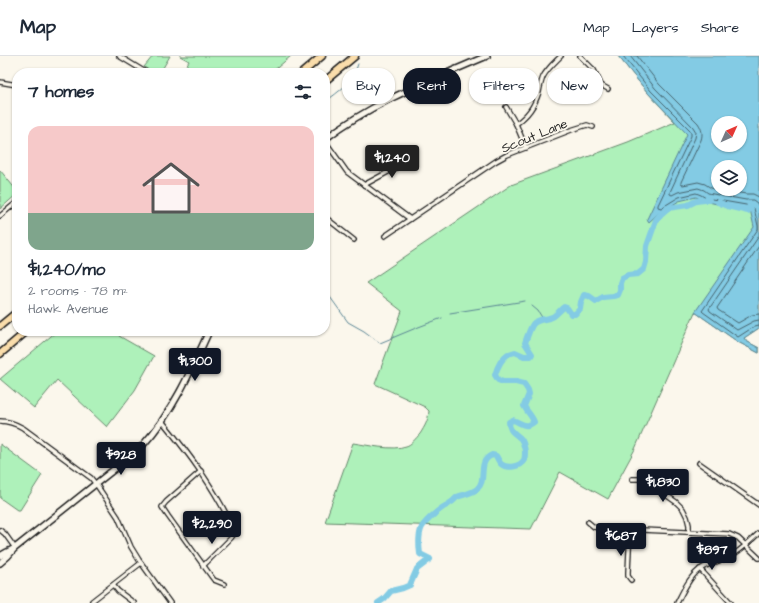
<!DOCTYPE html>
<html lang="en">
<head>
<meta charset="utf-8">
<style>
	:root { --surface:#fff; --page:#f6f6f7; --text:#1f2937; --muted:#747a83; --line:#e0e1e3; --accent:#111827 }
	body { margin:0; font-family:"Architects Daughter",sans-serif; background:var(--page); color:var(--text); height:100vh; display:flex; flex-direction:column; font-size:15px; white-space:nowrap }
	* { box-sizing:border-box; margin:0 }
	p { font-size:13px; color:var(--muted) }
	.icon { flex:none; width:22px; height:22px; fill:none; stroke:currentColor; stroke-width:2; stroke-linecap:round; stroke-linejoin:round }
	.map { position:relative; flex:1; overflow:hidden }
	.panel { position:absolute; left:12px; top:12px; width:318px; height:268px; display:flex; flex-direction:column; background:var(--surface); border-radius:16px; box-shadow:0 1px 3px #0004 }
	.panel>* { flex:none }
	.banner { position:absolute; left:342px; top:12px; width:357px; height:36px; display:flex; gap:8px }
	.needle { width:26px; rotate:45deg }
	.tools { position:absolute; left:711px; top:60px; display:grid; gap:8px }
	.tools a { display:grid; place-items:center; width:36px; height:36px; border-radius:50%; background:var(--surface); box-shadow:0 1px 3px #0004; font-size:20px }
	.price { position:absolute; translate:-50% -34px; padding:0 9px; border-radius:4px; background:var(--accent); color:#fff; font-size:13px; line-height:26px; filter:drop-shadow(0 1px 2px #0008) }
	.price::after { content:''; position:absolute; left:50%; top:24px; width:12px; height:9px; margin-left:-6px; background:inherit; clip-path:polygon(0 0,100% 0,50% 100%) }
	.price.selected { background:#222; color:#fff }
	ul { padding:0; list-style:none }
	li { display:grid; align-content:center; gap:8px; height:212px; padding:0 16px }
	li span { display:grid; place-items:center; height:124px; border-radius:12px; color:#555 }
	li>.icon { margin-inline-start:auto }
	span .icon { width:72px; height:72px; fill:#fffc; stroke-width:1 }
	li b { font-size:17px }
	h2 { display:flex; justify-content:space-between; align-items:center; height:48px; padding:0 16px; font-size:17px }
	.chip { padding:0 14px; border-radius:16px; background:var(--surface); box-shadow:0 1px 3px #0004; font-size:14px; line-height:36px }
	.chip.selected { background:var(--accent); color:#fff }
	header { display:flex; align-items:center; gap:24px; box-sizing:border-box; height:56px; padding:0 20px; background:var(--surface); border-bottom:1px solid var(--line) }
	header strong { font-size:19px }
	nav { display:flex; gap:22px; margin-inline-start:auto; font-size:14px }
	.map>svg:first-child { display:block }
</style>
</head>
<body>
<header>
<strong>Map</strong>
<nav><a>Map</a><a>Layers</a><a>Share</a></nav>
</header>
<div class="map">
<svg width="759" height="547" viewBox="0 0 759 547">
	<rect width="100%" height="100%" fill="#fbf7ec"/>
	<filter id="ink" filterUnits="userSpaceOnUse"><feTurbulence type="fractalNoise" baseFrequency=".025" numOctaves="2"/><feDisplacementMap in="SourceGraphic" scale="8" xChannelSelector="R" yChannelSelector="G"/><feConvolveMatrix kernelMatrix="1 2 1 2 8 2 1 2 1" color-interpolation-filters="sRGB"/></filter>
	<g filter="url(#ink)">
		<g fill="#aef1ba" stroke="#65866b" fill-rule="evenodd">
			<path d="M153,0h17l-10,17h-6l-10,-6z"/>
			<path d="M180,0h111l-20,17h-51l-3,-2 -1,2h-34l7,-12z"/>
			<path d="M618,0h55l33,108 34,-19 19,-18v201l-15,10 2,3 13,7v5l-21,-11 -43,-30 -60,137 -27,50 -48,-27 -29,57 -206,-7 28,-79c14,2 40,8 53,3 5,-1 10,-8 14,-12 5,-8 8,-13 9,-23l-4,-4 -50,-23 27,-73 -36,-28 145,-98 117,-43 47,-20 -27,-29zM718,111h22v22h-22z"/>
			<path d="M0,114l17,21v3l-17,15z"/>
			<path d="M57,275h65l-3,5 35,20 -19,34 -28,37 -50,-47 -23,28 -34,-29z"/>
			<path d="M0,388l42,31 -22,35h-3l-17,-12z"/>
		</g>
		<path fill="#83cbe4" stroke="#5a8594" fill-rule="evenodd" d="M618,0h141v272l-15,10 2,3 13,7v5l-21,-11 -43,-30 59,-85 -4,-18h-5l-28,-5 -13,-3 -8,-4 -17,4 -20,12 -10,9 -2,-3 40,-85 -39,-41zM718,67h22v22h-22zM718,111h22v22h-22z"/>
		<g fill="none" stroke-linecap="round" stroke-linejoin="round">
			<g stroke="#45626c" stroke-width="1">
				<path d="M623,0l28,35 39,39 1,3v3l-33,69v2l3,1 18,-11 17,-4 5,2 5,3 40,7h5l3,3 4,18v3l-56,82 1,1 35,25 17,-11 4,-1"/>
				<path d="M630,0l25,32 38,39 3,5 -1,6 -25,54v2l2,1 6,-3 20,-4 6,2 4,3 10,2 28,5h7l4,3 2,4"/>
				<path d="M637,0l22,28 39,39c4,6 5,11 3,17l-20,42v2l2,1 15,-3 7,2 6,4 35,6h7l6,3"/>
				<path d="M759,180l-50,73 1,2 27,19 17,-9 5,-1"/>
				<path d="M759,190l-42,62 1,2 20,13 14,-8 7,-1"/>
			</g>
			<g stroke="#5a8594" stroke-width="1">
				<path d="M325,46c14,-11 28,-19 33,-38"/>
				<path d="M325,234l23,32 16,9 16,12 36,-15 26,-10"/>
				<path d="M532,250l6,5 5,8"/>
				<path d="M450,257l75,-12"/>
			</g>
			<g stroke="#83cbe4" stroke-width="6">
				<path d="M718,146l9,4 21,5 3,-3 -2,-5"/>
				<path d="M378,547l6,-4 7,-8 12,-3 7,-3 7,-16 13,-10 -10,-5c-1,-8 -2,-19 2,-27 4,-6 14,-15 20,-19 3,-2 6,-3 8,-5 3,-1 5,-4 7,-6 7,-3 14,-3 20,-8 11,-9 -1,-27 15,-34l4,1c2,3 3,6 5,8 6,5 19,3 23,-4 1,-2 1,-6 1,-9 -1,-4 -1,-8 -4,-12 -6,-6 -12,-7 -12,-17l4,-2c9,3 12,9 21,2 -2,-6 -7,-10 -10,-16l5,-12 -1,-4 -4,-6 -8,-2h-13l-5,-2 -3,-5c2,-7 6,-16 13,-21 1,0 7,-2 7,-2l9,4h7l1,-2 -7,-11c2,-6 5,-15 8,-19 5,-6 15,-4 21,-8 3,-2 7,-7 10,-9l3,1 4,6h4l5,-5 1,-7 3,-7 5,1 7,5 7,-4 10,-1 5,-1 2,-5v-7l2,-5 6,-3 10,-1 6,-5 2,-7 1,-16 9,-26 5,-6 7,-6 20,-3 8,-4 9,-1h4"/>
			</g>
			<g stroke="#1c1c1c" stroke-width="6">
				<g id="street">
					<path d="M119,0l28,17"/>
					<path d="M580,0l14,14 7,15 7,4"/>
					<path d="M0,26l17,3"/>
					<path d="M506,51l10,17 10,24"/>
					<path d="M516,68c12,-9 18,-17 23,-32 1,-5 2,-10 4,-15 4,-8 11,-14 18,-21"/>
					<path d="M325,85l22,31 63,47"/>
					<path d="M364,129l48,-26"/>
					<path d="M0,160l17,-14"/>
					<path d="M325,161l29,23"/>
					<path d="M385,180l77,-52 34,-23 11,-6 64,-25 16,-5 6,2"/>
					<path d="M0,365c9,0 16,3 23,7l68,50 7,9 20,30 13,30 8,13 31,43"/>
					<path d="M162,365c28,34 54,69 72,109v4l-3,4 -28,28"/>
					<path d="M699,407l60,42"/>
					<path d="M201,415l-35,31 -4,5 6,9 43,60 3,4 10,4"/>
					<path d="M632,423h6l7,1 31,22 7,7 4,8 2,8v7"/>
					<path d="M588,466l6,5 5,1 130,6 9,4 21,20"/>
					<path d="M630,473l-2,43v4l3,4"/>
					<path d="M0,474l5,4 10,14"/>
					<path d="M700,513l31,34"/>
					<path d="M113,529l5,6 16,12"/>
					<path d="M92,545l49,-38"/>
					<path d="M677,547c6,-12 12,-25 22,-33 9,-7 19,-8 28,-12 13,-6 22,-16 32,-25"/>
				</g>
			</g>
			<g stroke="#1c1c1c" stroke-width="8">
				<g id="secondary">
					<path d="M325,83c48,-37 106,-59 162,-83"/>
					<path d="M0,500l7,-4 8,-4 102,-81c9,-7 18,-14 26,-22 30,-33 48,-74 66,-114"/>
					<path d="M0,507l8,-7 6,-7"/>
				</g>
			</g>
			<g stroke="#1c1c1c" stroke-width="9">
				<g id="highway">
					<path d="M302,17l20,-17"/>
					<path d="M325,25l30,-25"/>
					<path d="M0,270l17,-14"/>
					<path d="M0,298l27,-23"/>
				</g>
			</g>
			<use href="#street" stroke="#fbf7ec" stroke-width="3.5"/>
			<use href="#secondary" stroke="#fbf7ec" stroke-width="5"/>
			<use href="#highway" stroke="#faddab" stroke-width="6"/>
		</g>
	</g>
	<g text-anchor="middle" stroke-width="3.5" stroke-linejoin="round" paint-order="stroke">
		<g font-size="13" fill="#1c1c1c" stroke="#fbf7ec">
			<text transform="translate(534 79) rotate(-22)" y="5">Scout Lane</text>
		</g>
	</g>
</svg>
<div class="tools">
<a><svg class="needle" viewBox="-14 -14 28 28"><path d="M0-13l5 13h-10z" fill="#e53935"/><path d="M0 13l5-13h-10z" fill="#747a83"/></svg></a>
<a><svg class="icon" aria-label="layers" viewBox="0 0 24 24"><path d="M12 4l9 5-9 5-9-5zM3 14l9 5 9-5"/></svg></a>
</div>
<b class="price selected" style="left:392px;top:123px">$1,240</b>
<b class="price" style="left:195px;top:326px">$1,300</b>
<b class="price" style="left:121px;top:420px">$928</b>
<b class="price" style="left:663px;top:447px">$1,830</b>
<b class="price" style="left:212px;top:489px">$2,290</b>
<b class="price" style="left:621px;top:501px">$687</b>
<b class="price" style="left:712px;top:515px">$897</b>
<div class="banner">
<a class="chip">Buy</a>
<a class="chip selected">Rent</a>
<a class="chip">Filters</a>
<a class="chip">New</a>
</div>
<section class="panel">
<h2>7 homes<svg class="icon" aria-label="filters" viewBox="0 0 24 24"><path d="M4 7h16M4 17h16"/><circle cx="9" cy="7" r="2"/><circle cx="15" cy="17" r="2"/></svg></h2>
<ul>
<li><span style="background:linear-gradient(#f6c9c9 70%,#7fa58c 0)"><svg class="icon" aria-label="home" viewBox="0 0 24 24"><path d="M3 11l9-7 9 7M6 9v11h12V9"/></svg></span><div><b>$1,240/mo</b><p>2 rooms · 78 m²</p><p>Hawk Avenue</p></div></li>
</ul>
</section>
</div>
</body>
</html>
